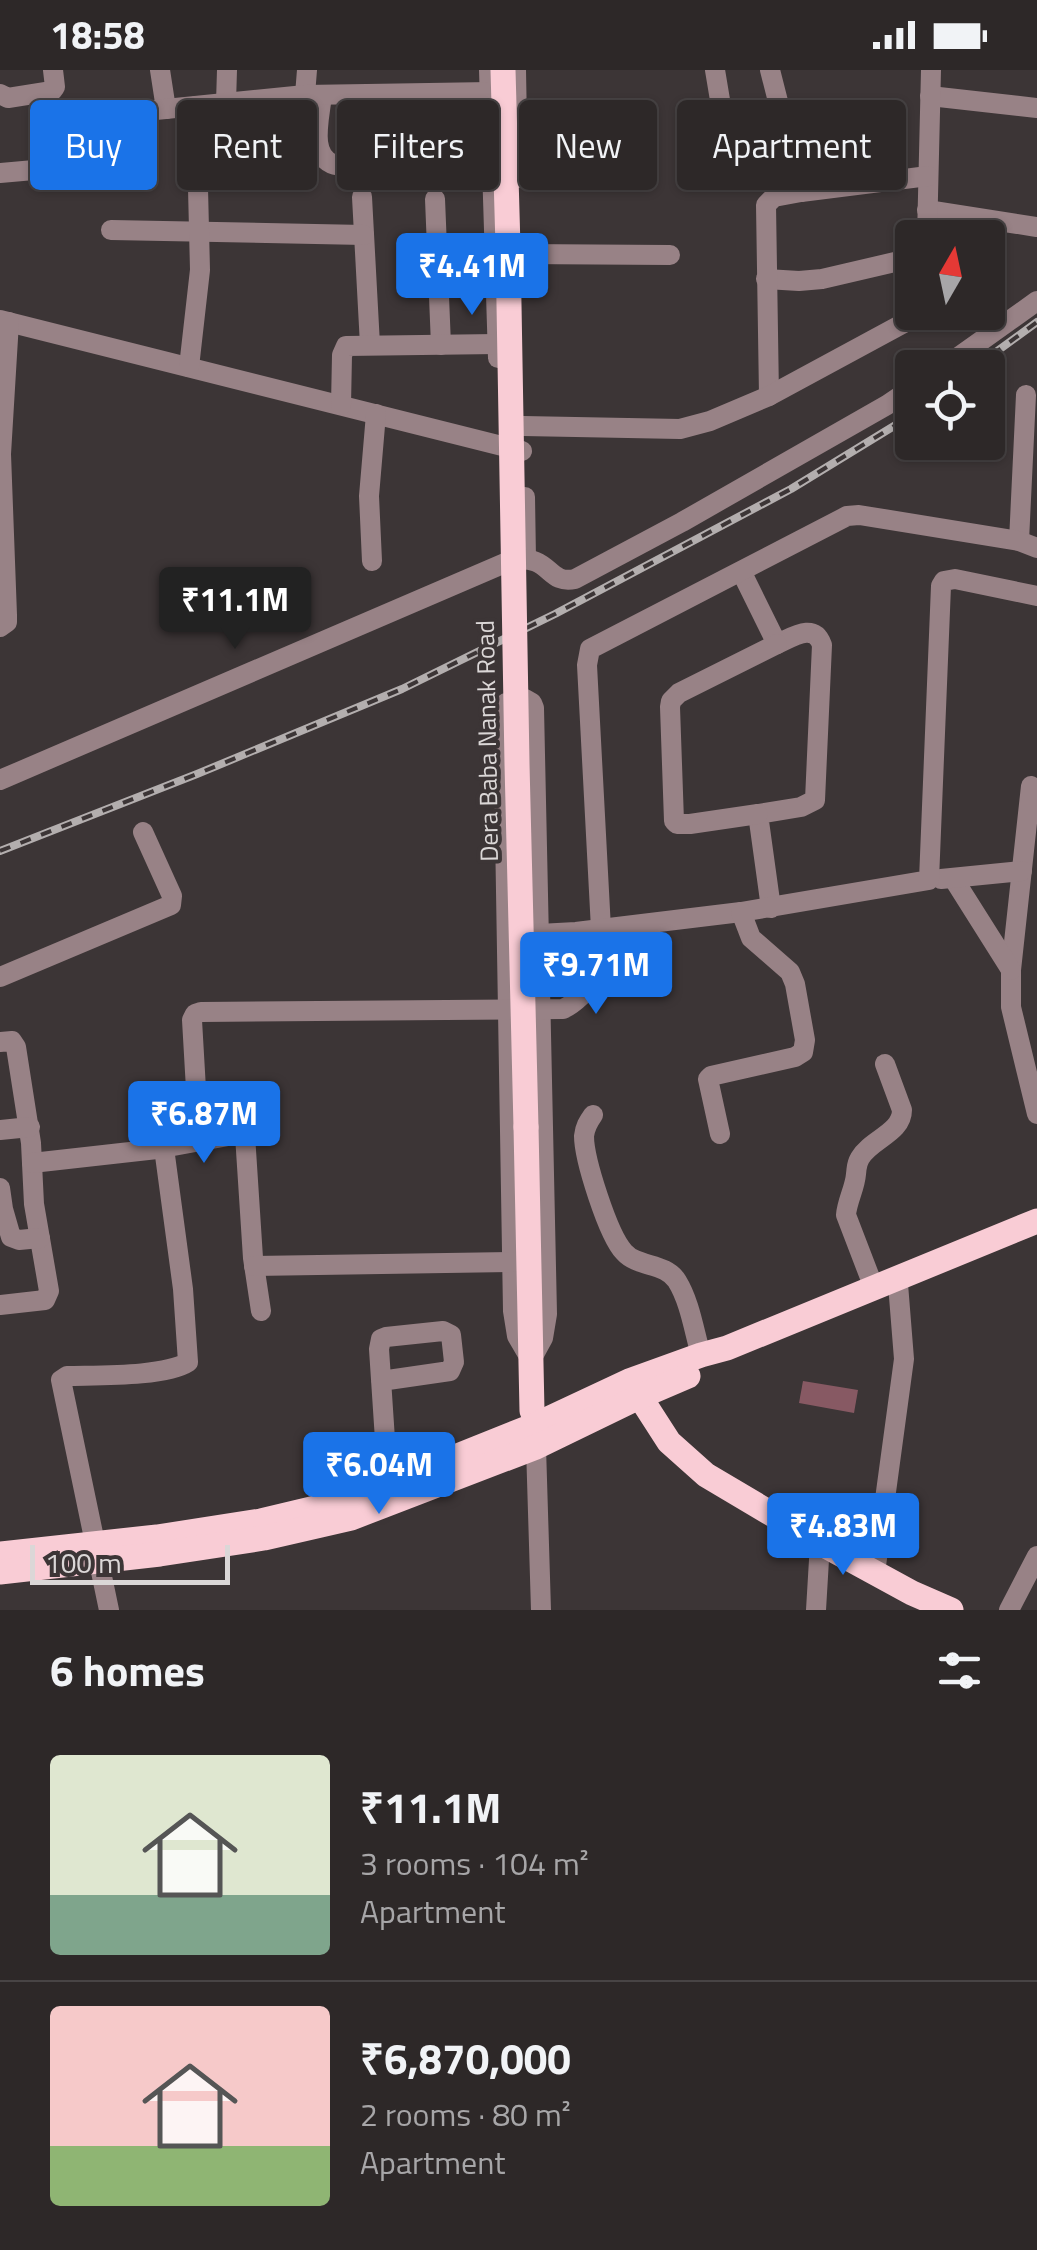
<!DOCTYPE html>
<html lang="en">
<head>
<meta charset="utf-8">
<style>
	:root { --surface:#2d2828; --page:#393434; --text:#f1f3f6; --muted:#a7a6a8; --line:#484445; --accent:#1a73e8 }
	body { margin:0; font-family:"Titillium Web",sans-serif; background:var(--page); color:var(--text); height:100vh; display:flex; flex-direction:column; font-size:38px; white-space:nowrap }
	* { box-sizing:border-box; margin:0 }
	p { font-size:32px; color:var(--muted) }
	.icon { flex:none; width:55px; height:55px; fill:none; stroke:currentColor; stroke-width:2; stroke-linecap:round; stroke-linejoin:round }
	.map { position:relative; height:1540px; overflow:hidden }
	.sheet { display:flex; flex-direction:column; background:var(--surface); flex:1 }
	.sheet>* { flex:none }
	.banner { position:absolute; left:30px; top:30px; width:978px; height:90px; display:flex; gap:20px }
	.needle { width:65px; rotate:9deg }
	.fabs { position:absolute; left:895px; top:150px; display:grid; gap:20px }
	.fabs a { display:grid; place-items:center; width:110px; height:110px; border-radius:10px; background:var(--surface); box-shadow:0 2px 8px #0004,0 0 0 2px var(--line); font-size:50px }
	.scale { position:absolute; left:30px; bottom:25px; width:200px; box-sizing:border-box; padding-left:10px; border:5px solid #dbd7d7; border-top:0; font-size:28px; line-height:35px; white-space:nowrap; color:#dbd7d7; -webkit-text-stroke:8px #3c3536; paint-order:stroke }
	.price { position:absolute; translate:-50% -85px; padding:0 22px; border-radius:10px; background:var(--accent); color:#fff; font-size:32px; line-height:65px; filter:drop-shadow(0 2px 5px #0008) }
	.price::after { content:''; position:absolute; left:50%; top:60px; width:30px; height:22px; margin-left:-15px; background:inherit; clip-path:polygon(0 0,100% 0,50% 100%) }
	.price.active { background:#222; color:#fff }
	ul { padding:0; list-style:none }
	li { display:flex; align-items:center; gap:30px; height:250px; padding:0 50px }
	li+li { border-top:2px solid var(--line) }
	li span { display:grid; place-items:center; flex:none; width:280px; height:200px; border-radius:10px; color:#555 }
	li>.icon { margin-inline-start:auto }
	span .icon { width:120px; height:120px; fill:#fffc; stroke-width:1 }
	li b { font-size:42px }
	h2 { display:flex; justify-content:space-between; align-items:center; height:120px; padding:0 50px; font-size:42px }
	.tag { padding:0 35px; border-radius:10px; background:var(--surface); box-shadow:0 2px 8px #0004,0 0 0 2px var(--line); font-size:35px; line-height:90px }
	.tag.active { background:var(--accent); color:#fff }
	.status { display:flex; justify-content:space-between; align-items:center; height:70px; padding:0 50px; background:var(--surface); direction:ltr }
	.status svg { height:28px; fill:currentColor }
	.map>svg:first-child { display:block }
</style>
</head>
<body>
<div class="status"><b>18:58</b><svg viewBox="0 0 49 12"><path d="M0 12V9h3v3zM5 12V6h3v6zM10 12V3h3v9zM15 12V0h3v12zM26 1h20v11H26zM47 4h2v5h-2z"/></svg></div>
<div class="map">
<svg width="1037" height="1540" viewBox="0 0 1037 1540">
	<rect width="100%" height="100%" fill="#3c3536"/>
	<path fill="#875963" d="M803,1311l55,9 -4,23 -55,-10z"/>
	<g fill="none" stroke-linecap="round" stroke-linejoin="round">
		<g stroke="#988286" stroke-width="20">
			<path d="M160,0l6,39"/>
			<path d="M489,0l9,288"/>
			<path d="M516,0l2,108"/>
			<path d="M715,0l8,48 5,7h56"/>
			<path d="M770,0l31,122"/>
			<path d="M0,24l8,4 44,-7 3,-4 -2,-17"/>
			<path d="M305,25l2,-25"/>
			<path d="M322,25c-2,22 -14,62 13,70l157,-4"/>
			<path d="M930,26l107,12"/>
			<path d="M226,33l1,-33"/>
			<path d="M96,46l209,-21 185,-3"/>
			<path d="M197,82l78,-1"/>
			<path d="M0,103l79,-7"/>
			<path d="M362,127l8,148"/>
			<path d="M435,129l6,146"/>
			<path d="M927,140l110,17"/>
			<path d="M111,160l253,5"/>
			<path d="M927,168l4,-168"/>
			<path d="M520,184l150,1"/>
			<path d="M766,209l33,2 23,-2 90,-21"/>
			<path d="M0,250l522,131"/>
			<path d="M189,297l11,-97 -4,-164"/>
			<path d="M943,298l94,-67"/>
			<path d="M769,326l-3,-191 8,-8 27,-5 127,-16"/>
			<path d="M341,335l1,-50 4,-9 151,-2"/>
			<path d="M523,356l157,3 30,-8 59,-25 135,-73 13,-11"/>
			<path d="M525,427l1,62"/>
			<path d="M1019,471l7,-146"/>
			<path d="M372,491l-3,-65 7,-82"/>
			<path d="M742,503l35,71c16,-7 37,-22 45,1l-7,155 -14,7 -43,7 13,94"/>
			<path d="M0,557l7,-5v-7l-6,-161 8,-132"/>
			<path d="M525,629l7,4 2,5 13,606 -4,24 -12,22 -14,-24 -4,-25 -10,-600 3,-8z"/>
			<path d="M0,710l512,-220c40,-6 34,25 63,19l107,-57 205,-117 25,-17"/>
			<path d="M1031,716l-20,184v37l26,107"/>
			<path d="M758,744l-68,10h-13l-3,-3 -4,-114 1,-6 8,-8 98,-49"/>
			<path d="M953,808l58,92"/>
			<path d="M941,809l81,-8"/>
			<path d="M601,859l-14,-264 3,-16 257,-133 12,-1 160,26 18,7"/>
			<path d="M539,864l37,-2 165,-20 188,-32 12,-294 3,-5 11,-2 82,17"/>
			<path d="M0,907l171,-72 1,-9 -29,-64"/>
			<path d="M0,972l12,-1 4,6 15,96 3,61 15,87 -4,9 -45,5"/>
			<path d="M593,1045c-5,7 -8,12 -9,21 0,23 24,99 40,116 14,16 41,10 53,29 13,21 17,50 24,74"/>
			<path d="M0,1060l30,-3"/>
			<path d="M720,1064l-12,-55 3,-3 84,-19 8,-5 2,-12 -10,-56 -5,-12 -39,-34 -10,-26"/>
			<path d="M199,1071l-7,-121 3,-6 6,-2 362,-3c12,-5 17,-13 27,-21 15,-11 42,-10 59,-12"/>
			<path d="M32,1093l125,-14 82,-15 6,1 8,123 8,53"/>
			<path d="M0,1118l3,21 8,28 8,3 21,-2"/>
			<path d="M254,1196l258,-4"/>
			<path d="M874,1218l-28,-73c1,-14 9,-27 10,-41 1,-7 0,-9 4,-16 11,-19 42,-25 42,-48l-17,-46"/>
			<path d="M381,1311l69,-10 4,-9 -3,-27 -8,-4 -57,6 -5,2 -2,10 9,136"/>
			<path d="M536,1377l5,163"/>
			<path d="M875,1503l29,-214 -6,-75"/>
			<path d="M109,1540l-48,-230 6,-4c29,-1 98,1 121,-14l-5,-73 -19,-141"/>
			<path d="M816,1540l4,-67"/>
			<path d="M1009,1540l28,-54"/>
		</g>
		<g stroke="#f9ccd5" stroke-width="25">
			<path d="M503,0l5,177"/>
			<path d="M526,1057l6,284 3,5 1,25"/>
			<path d="M631,1313l38,59 37,33 118,70 88,48 39,17"/>
			<path d="M0,1484l157,-17 104,-16 84,-20 190,-76 94,-44 72,-26 26,-7 310,-127"/>
			<path d="M0,1502l160,-18 104,-16 87,-20 185,-71 103,-50 49,-21"/>
		</g>
		<g stroke="#b3aeae" stroke-width="8">
			<g id="rail">
				<path d="M974,298l63,-46"/>
				<path d="M0,781l197,-77 205,-85 153,-75 236,-125 121,-74"/>
			</g>
		</g>
		<use href="#rail" stroke="#3c3536" stroke-width="4" stroke-dasharray="11" stroke-linecap="butt"/>
		<path stroke="#f9ccd5" stroke-width="25" d="M508,177l9,517 9,363"/>
	</g>
	<g text-anchor="middle" stroke-width="8" stroke-linejoin="round" paint-order="stroke">
		<g font-size="25" fill="#dbd7d7" stroke="#3c3536">
			<text transform="translate(487 671) rotate(-91)" y="9">Dera Baba Nanak Road</text>
		</g>
	</g>
</svg>
<div class="fabs">
<a><svg class="needle" viewBox="-14 -14 28 28"><path d="M0-13l5 13h-10z" fill="#e53935"/><path d="M0 13l5-13h-10z" fill="#a7a6a8"/></svg></a>
<a><svg class="icon" aria-label="locate" viewBox="0 0 24 24"><circle cx="12" cy="12" r="6"/><path d="M12 2v4M12 18v4M2 12h4M18 12h4"/></svg></a>
</div>
<div class="scale">100 m</div>
<b class="price" style="left:472px;top:248px">₹4.41M</b>
<b class="price active" style="left:235px;top:582px">₹11.1M</b>
<b class="price" style="left:596px;top:947px">₹9.71M</b>
<b class="price" style="left:204px;top:1096px">₹6.87M</b>
<b class="price" style="left:379px;top:1447px">₹6.04M</b>
<b class="price" style="left:843px;top:1508px">₹4.83M</b>
<div class="banner">
<a class="tag active">Buy</a>
<a class="tag">Rent</a>
<a class="tag">Filters</a>
<a class="tag">New</a>
<a class="tag">Apartment</a>
</div>
</div>
<section class="sheet">
<h2>6 homes<svg class="icon" aria-label="filters" viewBox="0 0 24 24"><path d="M4 7h16M4 17h16"/><circle cx="9" cy="7" r="2"/><circle cx="15" cy="17" r="2"/></svg></h2>
<ul>
<li><span style="background:linear-gradient(#dfe7d0 70%,#7fa58c 0)"><svg class="icon" aria-label="home" viewBox="0 0 24 24"><path d="M3 11l9-7 9 7M6 9v11h12V9"/></svg></span><div><b>₹11.1M</b><p>3 rooms · 104 m²</p><p>Apartment</p></div></li>
<li><span style="background:linear-gradient(#f6c9c9 70%,#8fb573 0)"><svg class="icon" aria-label="home" viewBox="0 0 24 24"><path d="M3 11l9-7 9 7M6 9v11h12V9"/></svg></span><div><b>₹6,870,000</b><p>2 rooms · 80 m²</p><p>Apartment</p></div></li>
</ul>
</section>
</body>
</html>
